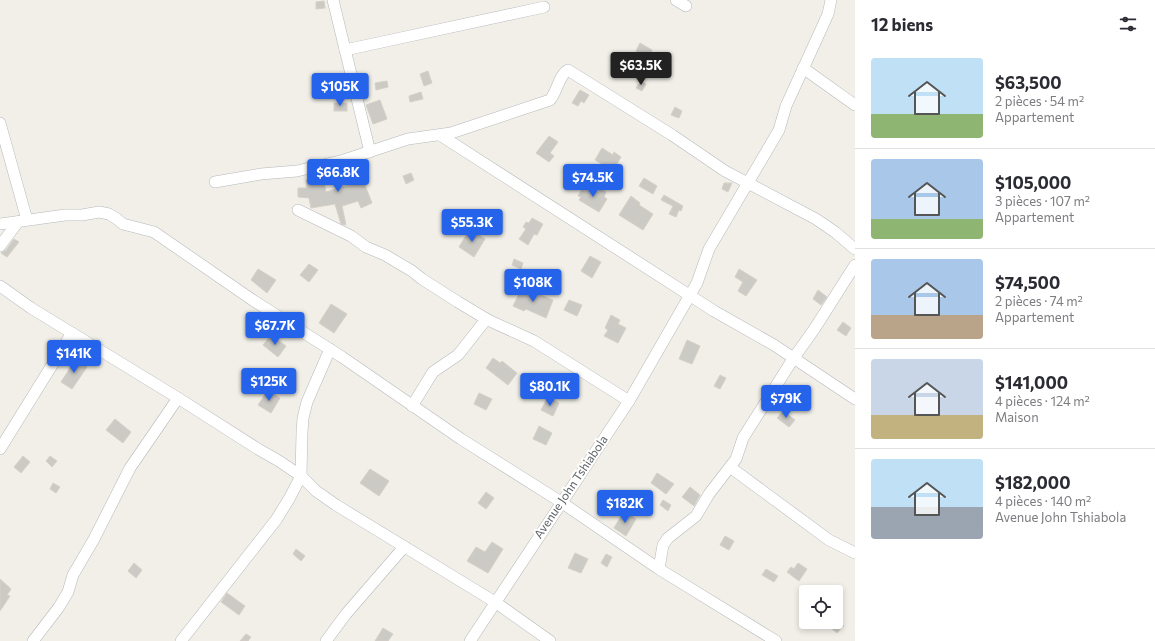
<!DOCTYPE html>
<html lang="fr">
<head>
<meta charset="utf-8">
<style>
	:root { --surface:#fff; --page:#f2f2f3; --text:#2b2b33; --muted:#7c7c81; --line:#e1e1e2; --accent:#2563eb }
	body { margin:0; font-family:Commissioner,sans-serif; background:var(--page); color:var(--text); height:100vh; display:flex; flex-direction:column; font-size:15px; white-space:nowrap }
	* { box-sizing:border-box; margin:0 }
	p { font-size:13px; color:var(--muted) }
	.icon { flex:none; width:22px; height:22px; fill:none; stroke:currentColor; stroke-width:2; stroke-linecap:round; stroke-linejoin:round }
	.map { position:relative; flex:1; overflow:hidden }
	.sheet { display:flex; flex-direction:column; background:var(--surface); width:300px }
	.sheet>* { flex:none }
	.buttons { position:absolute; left:799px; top:585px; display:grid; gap:8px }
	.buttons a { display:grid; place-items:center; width:44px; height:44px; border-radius:4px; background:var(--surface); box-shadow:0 2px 6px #0003; font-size:20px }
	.price { position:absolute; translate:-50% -34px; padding:0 9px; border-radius:4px; background:var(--accent); color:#fff; font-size:13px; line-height:26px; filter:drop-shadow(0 1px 2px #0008) }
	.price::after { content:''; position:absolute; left:50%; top:24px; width:12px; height:9px; margin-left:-6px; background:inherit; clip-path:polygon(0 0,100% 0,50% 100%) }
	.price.selected { background:#222; color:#fff }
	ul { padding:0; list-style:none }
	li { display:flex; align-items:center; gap:12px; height:100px; padding:0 16px }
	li+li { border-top:1px solid var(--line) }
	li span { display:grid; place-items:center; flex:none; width:112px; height:80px; border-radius:4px; color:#555 }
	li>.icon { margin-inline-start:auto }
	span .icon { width:48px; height:48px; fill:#fffc; stroke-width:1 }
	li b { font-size:17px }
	h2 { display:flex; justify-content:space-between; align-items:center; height:48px; padding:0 16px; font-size:17px }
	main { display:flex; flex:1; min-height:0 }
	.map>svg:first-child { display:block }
</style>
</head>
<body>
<main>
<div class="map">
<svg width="855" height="641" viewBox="0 0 855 641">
	<rect width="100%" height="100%" fill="#f1efe8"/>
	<g fill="#cccac5" stroke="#d6d1c6">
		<path d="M324,1l1,7 -9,1v-7z"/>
		<path d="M640,43l12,7 -4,8 -12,-7z"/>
		<path d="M428,71l4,12 -8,3 -4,-12z"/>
		<path d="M387,81l1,6 -12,3 -1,-7z"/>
		<path d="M641,81l5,3 -4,7 -6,-3z"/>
		<path d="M580,90l9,5 -5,8 -3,-2 -3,5 -6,-3z"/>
		<path d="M421,92l2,7 -13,3 -1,-6z"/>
		<path d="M380,100l7,19 -14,5 -7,-19z"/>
		<rect x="334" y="103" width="13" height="8"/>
		<path d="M675,107l7,4 -3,7 -8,-3z"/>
		<path d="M549,136l9,6 -8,11 4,3 -5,6 -13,-9z"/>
		<path d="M602,148l11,7 1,-3 7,5 -8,13 -18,-10z"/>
		<path d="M364,166l5,11 -6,3 9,23 -11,5 -3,-7 -16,5 4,19 -5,-1 -6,-20 -24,4 -2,-10 -11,-1v-9h9l-1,-8 17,-3 3,15 25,-8 -5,-10z"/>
		<path d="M411,173l3,7 -8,4 -3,-8z"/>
		<path d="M644,178l13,8 -4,8 -14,-8z"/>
		<path d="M724,183h8l-4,9 -6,-3z"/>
		<path d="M588,187l10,5 2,-4 6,4 -2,5 3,2 -8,13 -20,-12 2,-3 -3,-1 4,-7 3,2z"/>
		<path d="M664,195l19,11 -2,5 -2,-1 -3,7 -7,-3 4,-8 -12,-6z"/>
		<path d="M631,196l9,7 -1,2 14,9 -10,16 -24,-15z"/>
		<path d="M532,218l11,6 -6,11 -3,-1 -6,11 -9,-6 7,-10 -3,-2 3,-5 3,1z"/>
		<path d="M470,229l15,10 -11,18 -15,-10z"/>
		<path d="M14,239l5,3 -12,15 -6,-4 5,-3z"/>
		<path d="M590,256l11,6 -9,16 -11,-7z"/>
		<path d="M514,259l9,4 -2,6 -9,-4z"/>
		<path d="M309,264l9,6 -9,12 -9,-7z"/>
		<path d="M258,269l18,11 -9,13 -16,-13z"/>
		<path d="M739,269l18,11 -11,16 -8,-5 5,-9 -8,-5z"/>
		<path d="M522,288l15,7 1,-1 15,6 -7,18 -20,-9 -2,2 -11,-5z"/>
		<path d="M818,290l9,7 -6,8 -8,-6z"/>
		<path d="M569,300l13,5 -5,11 -13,-6z"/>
		<path d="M331,304l16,10 -13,19 -15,-10z"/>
		<path d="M611,315l9,5 -2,4 8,4 -8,15 -14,-7 4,-6 -3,-2z"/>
		<path d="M843,322l8,6 -5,8 -9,-6z"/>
		<path d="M271,335l15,11 -8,11 -15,-12z"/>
		<path d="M687,340l13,6 -8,18 -13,-5z"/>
		<path d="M74,358l13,9 -15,22 -11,-7 11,-17 -2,-1z"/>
		<path d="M493,358l7,5 2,-2 15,12 -9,12 -22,-17z"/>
		<path d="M720,375l6,3 -6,11 -6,-3z"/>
		<path d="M268,390l12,8 -9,15 -13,-8z"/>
		<path d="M479,393l13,6 -6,11 -12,-6z"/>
		<path d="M548,397l11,6 -6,13 -12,-6z"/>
		<path d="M783,411l12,9 -6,7 -12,-9z"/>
		<path d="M115,419l16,13 -8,11 -17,-13z"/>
		<path d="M539,426l13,7 -6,12 -13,-6z"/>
		<path d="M23,456l7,6 -9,11 -7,-6z"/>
		<path d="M50,456l7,5 -5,6 -6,-6z"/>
		<path d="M370,469l19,12 -10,15 -19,-13z"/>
		<path d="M657,473l17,11 -8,10 -15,-11z"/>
		<path d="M53,483l7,4 -4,6 -6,-4z"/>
		<path d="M690,487l10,8 -6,11 -12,-9z"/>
		<path d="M486,492l8,6 -8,11 -8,-6z"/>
		<path d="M663,500l8,5 -3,6 -8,-6z"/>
		<path d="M624,511l12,8 -10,17 -12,-8z"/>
		<path d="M725,536l9,5 -5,9 -9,-5z"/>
		<path d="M492,542l11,7 -15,24 -21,-12 9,-14 9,5z"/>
		<path d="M296,549l9,7 -4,5 -8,-7z"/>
		<path d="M575,553l13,6 -7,14 -13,-5z"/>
		<path d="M606,554l6,3 -5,10 -6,-4z"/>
		<path d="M134,563l8,7 -6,8 -8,-7z"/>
		<path d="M798,563l9,6 -8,12 -12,-9 4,-5 3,2z"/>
		<path d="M766,569l12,7 -4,6 -12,-7z"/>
		<path d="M0,579l11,10 -4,6 3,1 -10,15z"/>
		<path d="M227,593l18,13 -6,9 -18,-13z"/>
		<path d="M837,620l7,6 -7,7 -6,-5z"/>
		<path d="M383,628l10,6 -5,7h-13z"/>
		<path d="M246,634l5,3 -3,4h-8z"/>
	</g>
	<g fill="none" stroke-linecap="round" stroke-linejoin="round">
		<g stroke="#b5b8bc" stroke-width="12">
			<g id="minor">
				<path d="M333,0l37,152"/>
				<path d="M676,0l10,6"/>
				<path d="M345,50l199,-43"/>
				<path d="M803,68l52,37"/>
				<path d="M0,123l27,97"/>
				<path d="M440,135l274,176 60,34 81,54"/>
				<path d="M215,182l46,-8 36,-3 47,-11 64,-21 43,-6 99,-33c7,-8 9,-25 18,-30l104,65 53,36 91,48 19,13 20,17"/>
				<path d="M298,210l53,26 15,11 19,8 27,16 10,8 36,23 30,18"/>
				<path d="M0,224l65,-9h17l17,-3 10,2 8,5 6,5 31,8 100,69 88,56 119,82 100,63 98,67 117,72"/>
				<path d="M0,246l18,-24"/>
				<path d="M0,286l31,22 147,90 80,51 21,12 22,15 15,15 20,14 159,97 55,39"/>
				<path d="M412,406l21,-34 25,-17 26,-33 4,-2 46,21 95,60"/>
				<path d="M0,449l72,-116"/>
				<path d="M730,467l99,73 26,13"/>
				<path d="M659,569l4,-24 5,-7 28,-22 13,-22 27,-35 7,-21 50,-79 22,-31 40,-63"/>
				<path d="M33,641l26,-34 9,-15 5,-17 21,-36 36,-71 48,-70"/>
				<path d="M181,641l95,-121 13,-21 12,-23 1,-44 1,-14 4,-16 23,-53"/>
				<path d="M326,641l20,-27 58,-67"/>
				<path d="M470,641l159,-240 61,-106 7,-12 12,-34 70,-119 7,-24 33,-72 9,-20 3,-14"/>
			</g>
		</g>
		<use href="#minor" stroke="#fff" stroke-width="11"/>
	</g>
	<g text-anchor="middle" stroke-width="4" stroke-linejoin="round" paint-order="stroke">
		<g font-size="12" fill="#5f6368" stroke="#fff">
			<text transform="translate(571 487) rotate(-56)" y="4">Avenue John Tshiabola</text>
		</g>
	</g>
</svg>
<div class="buttons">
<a><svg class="icon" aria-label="locate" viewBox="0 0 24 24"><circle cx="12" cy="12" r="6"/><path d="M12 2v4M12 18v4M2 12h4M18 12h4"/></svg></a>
</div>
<b class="price selected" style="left:641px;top:86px">$63.5K</b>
<b class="price" style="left:340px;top:107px">$105K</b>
<b class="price" style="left:338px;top:193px">$66.8K</b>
<b class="price" style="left:593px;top:198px">$74.5K</b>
<b class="price" style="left:472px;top:243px">$55.3K</b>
<b class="price" style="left:533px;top:303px">$108K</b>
<b class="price" style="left:275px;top:346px">$67.7K</b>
<b class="price" style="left:74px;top:374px">$141K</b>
<b class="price" style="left:269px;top:402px">$125K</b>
<b class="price" style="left:550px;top:407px">$80.1K</b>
<b class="price" style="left:786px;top:419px">$79K</b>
<b class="price" style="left:625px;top:524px">$182K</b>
</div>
<section class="sheet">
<h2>12 biens<svg class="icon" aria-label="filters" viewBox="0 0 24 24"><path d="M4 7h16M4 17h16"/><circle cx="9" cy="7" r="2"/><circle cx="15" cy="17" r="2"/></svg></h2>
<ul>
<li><span style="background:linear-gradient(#bfe0f5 70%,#8fb573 0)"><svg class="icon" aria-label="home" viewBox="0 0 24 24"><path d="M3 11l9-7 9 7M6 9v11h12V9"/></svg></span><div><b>$63,500</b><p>2 pièces · 54 m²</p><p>Appartement</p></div></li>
<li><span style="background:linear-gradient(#a9c7e8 75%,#8fb573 0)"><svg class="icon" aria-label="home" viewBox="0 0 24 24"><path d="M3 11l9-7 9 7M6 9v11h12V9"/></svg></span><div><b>$105,000</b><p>3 pièces · 107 m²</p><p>Appartement</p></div></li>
<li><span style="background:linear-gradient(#a9c7e8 70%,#b9a48a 0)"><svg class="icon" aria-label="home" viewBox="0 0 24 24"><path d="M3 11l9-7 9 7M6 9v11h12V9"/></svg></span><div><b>$74,500</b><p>2 pièces · 74 m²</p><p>Appartement</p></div></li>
<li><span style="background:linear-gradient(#c9d6e8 70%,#c2b280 0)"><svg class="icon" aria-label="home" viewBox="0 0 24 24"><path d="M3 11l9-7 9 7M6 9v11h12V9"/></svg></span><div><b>$141,000</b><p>4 pièces · 124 m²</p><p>Maison</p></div></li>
<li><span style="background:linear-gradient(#bfe0f5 60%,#9aa5b1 0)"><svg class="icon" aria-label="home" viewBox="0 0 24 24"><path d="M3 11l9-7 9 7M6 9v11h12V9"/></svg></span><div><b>$182,000</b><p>4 pièces · 140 m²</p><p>Avenue John Tshiabola</p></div></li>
</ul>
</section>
</main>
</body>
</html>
